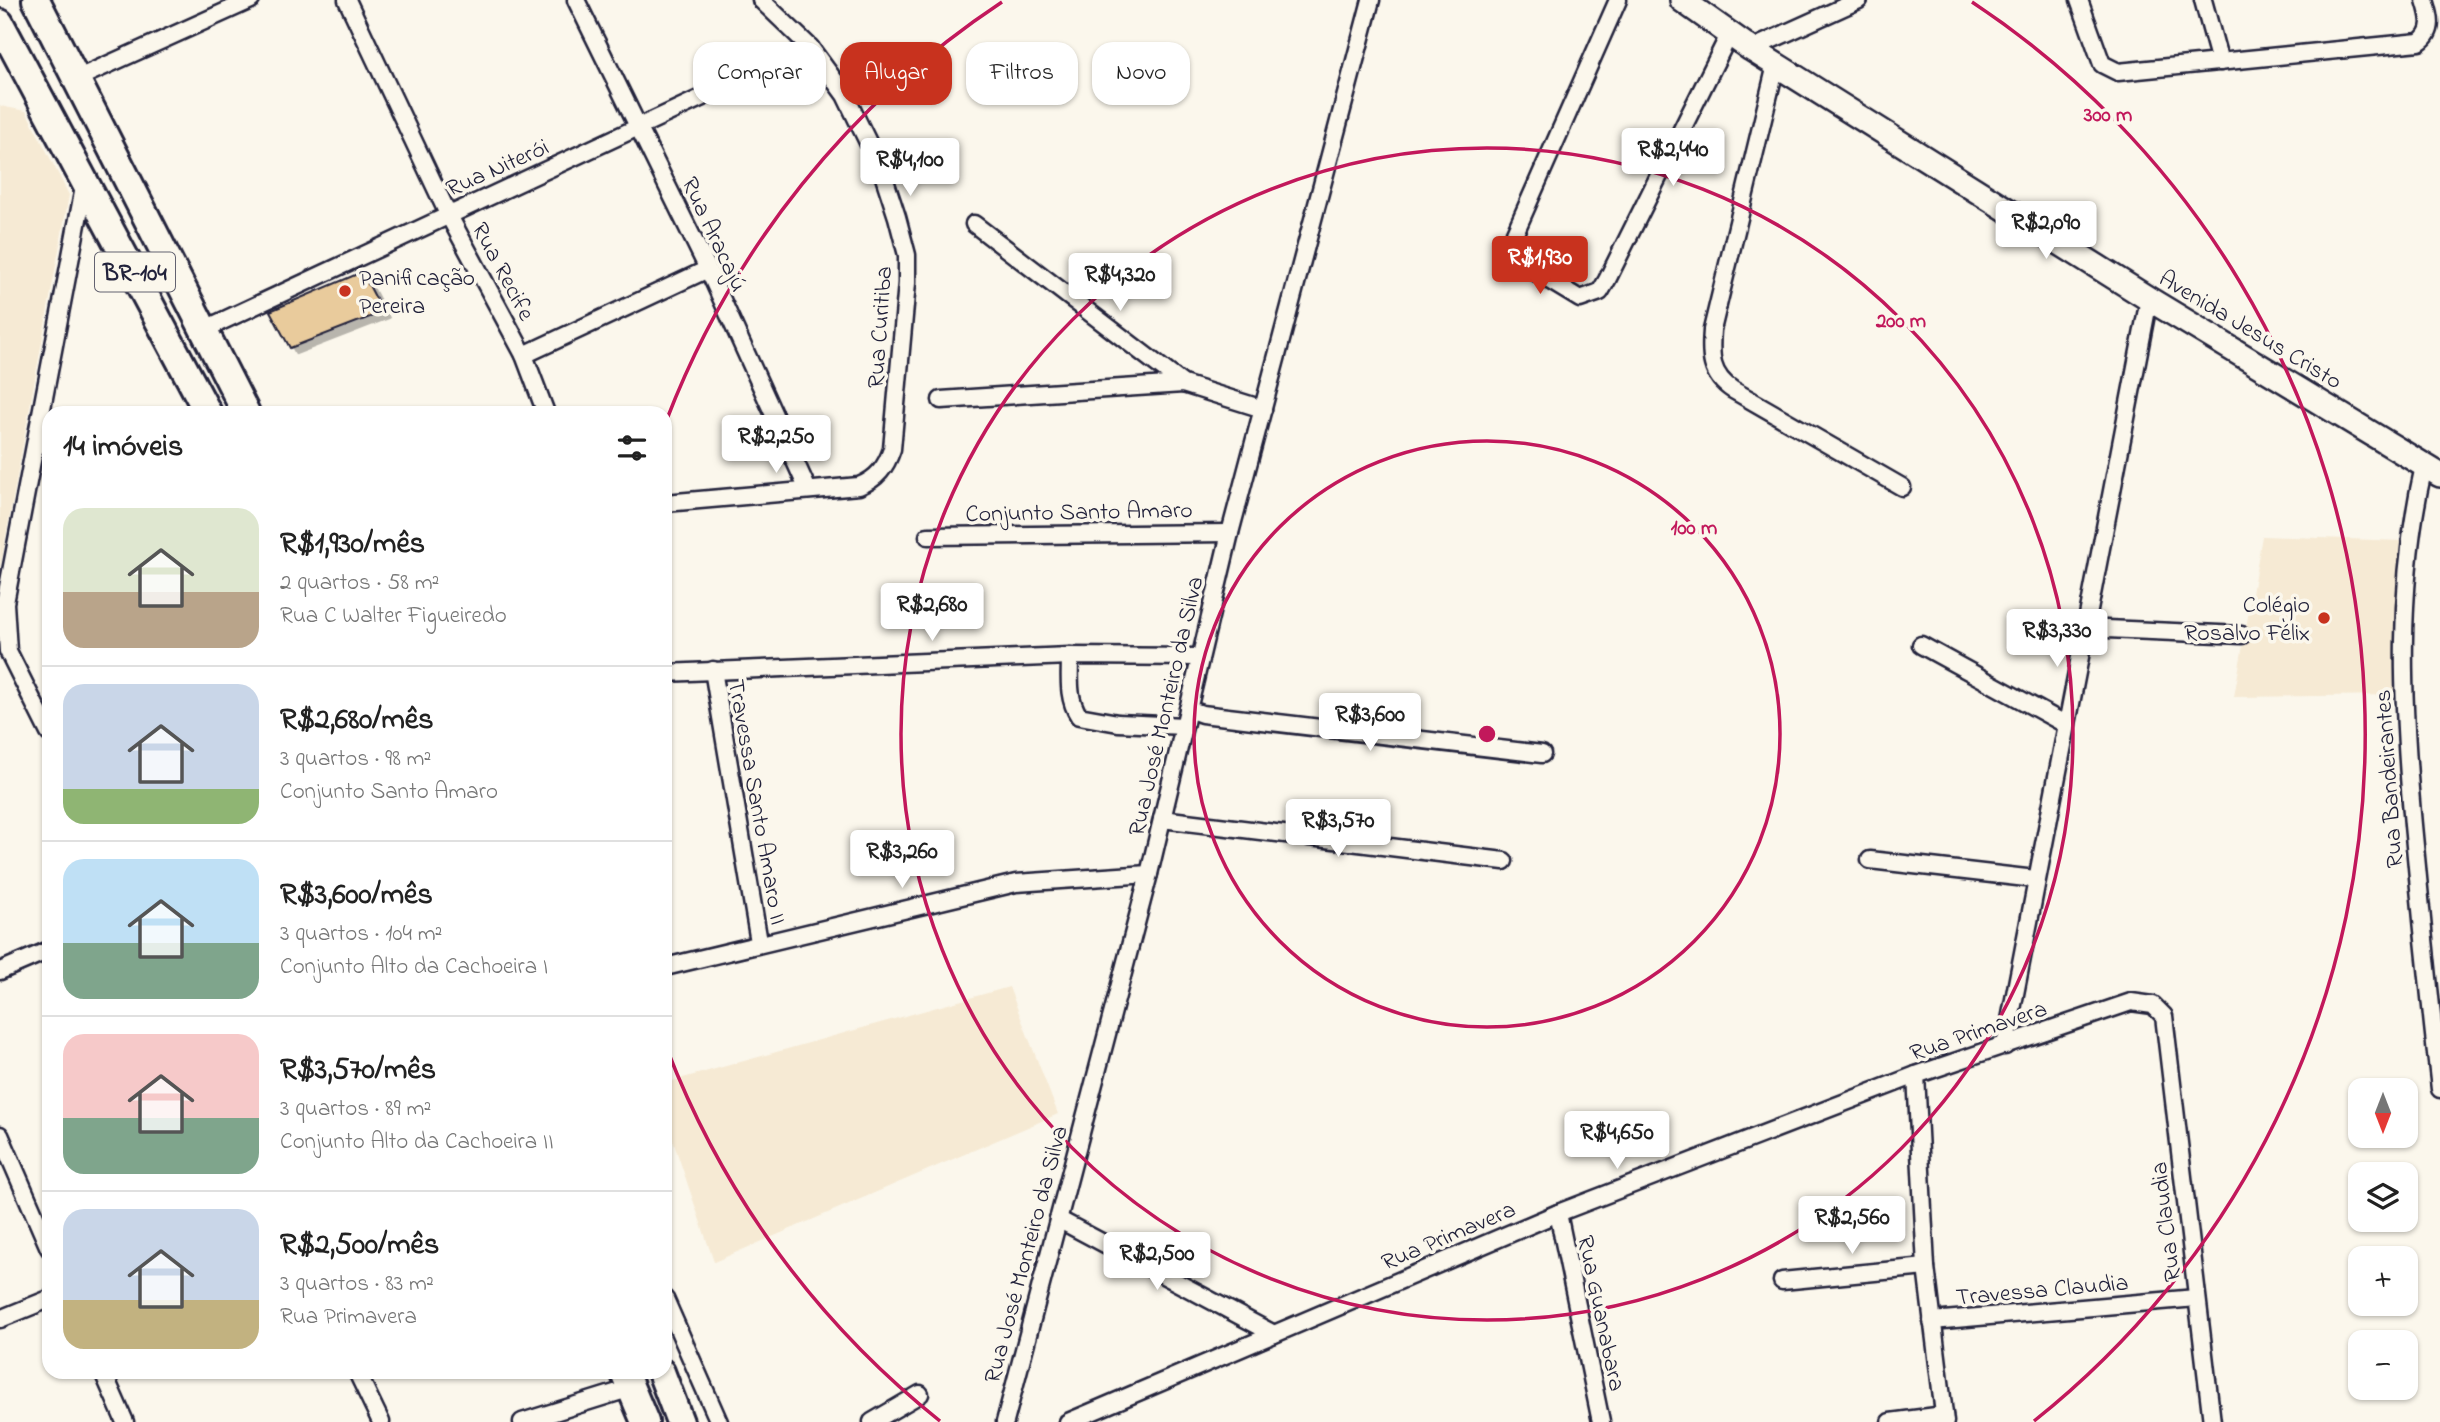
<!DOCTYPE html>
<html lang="pt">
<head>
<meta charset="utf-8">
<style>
	:root { --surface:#fff; --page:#f2f2f2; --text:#222; --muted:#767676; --line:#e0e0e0; --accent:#c8321e }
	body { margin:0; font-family:"Indie Flower",sans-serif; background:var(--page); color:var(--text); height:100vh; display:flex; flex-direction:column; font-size:26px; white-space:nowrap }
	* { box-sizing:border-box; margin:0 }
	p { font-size:23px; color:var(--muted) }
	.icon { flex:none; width:38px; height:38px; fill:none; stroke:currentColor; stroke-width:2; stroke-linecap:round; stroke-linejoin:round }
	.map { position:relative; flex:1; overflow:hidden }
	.panel { position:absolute; left:42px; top:406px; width:630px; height:973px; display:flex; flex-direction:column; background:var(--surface); border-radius:21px; box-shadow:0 2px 5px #0004 }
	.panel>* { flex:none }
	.hud { position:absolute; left:693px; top:42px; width:665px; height:63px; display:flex; gap:14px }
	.needle { width:46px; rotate:180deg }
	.controls { position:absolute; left:2348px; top:1078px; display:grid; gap:14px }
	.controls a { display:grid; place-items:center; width:70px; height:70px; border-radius:14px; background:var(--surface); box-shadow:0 2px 5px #0004; font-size:35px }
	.price { position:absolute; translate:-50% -60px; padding:0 16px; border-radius:7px; background:#fff; color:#222; font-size:23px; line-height:46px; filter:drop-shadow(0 2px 4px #0008) }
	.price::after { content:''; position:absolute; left:50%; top:42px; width:21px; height:16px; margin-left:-10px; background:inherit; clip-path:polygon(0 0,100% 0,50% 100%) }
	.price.current { background:var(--accent); color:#fff }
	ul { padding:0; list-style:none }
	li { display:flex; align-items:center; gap:21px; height:175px; padding:0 21px }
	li+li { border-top:2px solid var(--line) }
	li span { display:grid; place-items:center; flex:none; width:196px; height:140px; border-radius:21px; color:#555 }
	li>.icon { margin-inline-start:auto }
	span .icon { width:84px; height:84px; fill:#fffc; stroke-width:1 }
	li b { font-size:30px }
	h2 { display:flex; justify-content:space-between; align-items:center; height:84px; padding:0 21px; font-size:30px }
	.tag { padding:0 24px; border-radius:21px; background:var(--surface); box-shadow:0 2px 5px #0004; font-size:24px; line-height:63px }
	.tag.current { background:var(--accent); color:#fff }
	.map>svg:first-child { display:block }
</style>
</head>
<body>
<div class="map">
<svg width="2440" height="1422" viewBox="0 0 2440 1422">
	<defs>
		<filter id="shadow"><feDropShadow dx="6" dy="6" stdDeviation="0" flood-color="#0004"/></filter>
	</defs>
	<rect width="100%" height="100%" fill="#fbf7ec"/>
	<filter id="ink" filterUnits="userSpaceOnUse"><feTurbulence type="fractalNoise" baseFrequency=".0143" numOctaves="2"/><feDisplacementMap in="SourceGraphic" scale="14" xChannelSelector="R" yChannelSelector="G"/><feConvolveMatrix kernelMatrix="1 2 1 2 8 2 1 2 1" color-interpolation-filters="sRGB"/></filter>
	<g filter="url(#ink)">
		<g fill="#f6ead4">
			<path d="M0,106l26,5 43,84 -69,374z"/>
			<path d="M2262,536l141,5 -6,154 -163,2z"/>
			<path d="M1009,987l49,127 -344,148 -49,-145v-34z"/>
		</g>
		<path fill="#e9cb9c" stroke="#22223b" stroke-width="2" filter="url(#shadow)" d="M362,272l21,40 -93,36 -20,-37z"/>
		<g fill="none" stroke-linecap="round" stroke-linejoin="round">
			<g stroke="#22223b" stroke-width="21">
				<g id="minor">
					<path d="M347,0l101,214 76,141 22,58"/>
					<path d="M576,0l132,269 100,221"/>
					<path d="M1618,0l-107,242 8,20 61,37 20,-7 7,-12 123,-247"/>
					<path d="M2079,0l23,64 16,8 301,-30c16,-11 11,-26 6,-42"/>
					<path d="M2203,0l17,62"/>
					<path d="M1751,49l108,-49"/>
					<path d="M1776,65l-64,265c-2,26 -2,45 21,60l169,97"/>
					<path d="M76,79l175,-79"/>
					<path d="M974,224l209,160 80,25"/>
					<path d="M203,330l607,-283"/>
					<path d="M524,355l184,-86"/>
					<path d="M941,400l242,-16"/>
					<path d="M2424,466c-28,121 -22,236 -11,359 8,88 17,176 27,264"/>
					<path d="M665,503l194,-17c18,-7 27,-19 33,-37l15,-166v-28l-10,-38 -15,-46 -37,-76 -35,-48 -49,-47"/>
					<path d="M928,536l302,-3"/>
					<path d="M2084,628l158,7"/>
					<path d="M1921,645l144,79"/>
					<path d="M1070,656c0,21 -3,42 9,60l39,7 66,3"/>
					<path d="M713,670l46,272"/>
					<path d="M665,673l405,-17 130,1"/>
					<path d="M1188,709l14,5 340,40"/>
					<path d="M49,733l-41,-82 -3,-48 80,-421"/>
					<path d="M1162,819l342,42"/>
					<path d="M1870,860l165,19"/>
					<path d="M665,967l351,-84 133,-9"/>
					<path d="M0,971l49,-21"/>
					<path d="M2005,1046l144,-747"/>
					<path d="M1916,1075l10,192 19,155"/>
					<path d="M0,1135l49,113"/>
					<path d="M1558,1213l43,209"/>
					<path d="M1058,1219l216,115"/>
					<path d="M1782,1281l144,-14"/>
					<path d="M665,1299l54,123"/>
					<path d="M0,1319l49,-20"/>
					<path d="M1932,1321l264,-23"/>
					<path d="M103,1372l22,50"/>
					<path d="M357,1372l24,50"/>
					<path d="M522,1422l109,-34"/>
					<path d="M872,1422l48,-28"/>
					<path d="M1005,1422l144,-548 81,-341 141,-533"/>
					<path d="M1068,1422l490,-209 358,-138 215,-73 22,3 11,11 48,406"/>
					<path d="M1890,1422l54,-7"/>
				</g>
			</g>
			<g stroke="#22223b" stroke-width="28">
				<path id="secondary" d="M1682,0l69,49 398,250 291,176"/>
			</g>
			<g stroke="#22223b" stroke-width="32">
				<g id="trunk">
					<path d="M36,0l210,413"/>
					<path d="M0,23l208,390"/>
					<path d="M624,1372l21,50"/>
					<path d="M661,1372l19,50"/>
				</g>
			</g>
			<use href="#minor" stroke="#fbf7ec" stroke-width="16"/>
			<use href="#secondary" stroke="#fbf7ec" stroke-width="23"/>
			<use href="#trunk" stroke="#fbf7ec" stroke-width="26"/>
		</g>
	</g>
	<g fill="none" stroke="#c2185b" stroke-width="3.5">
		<circle cx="1487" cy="734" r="293"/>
		<circle cx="1487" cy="734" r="586"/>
		<path d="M940 1421A878 878 0 0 1 667 1049M667 419A878 878 0 0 1 1002 2M1972 2A878 878 0 0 1 2034 1421"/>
	</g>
	<g fill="#c8321e" stroke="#fbf7ec" stroke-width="2.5">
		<circle cx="345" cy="291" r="7"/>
		<circle cx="2324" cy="618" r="7"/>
	</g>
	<g text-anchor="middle" stroke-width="7" stroke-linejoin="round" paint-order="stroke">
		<rect fill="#fbf7ec" stroke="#636270" stroke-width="2" x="95" y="252.5" width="80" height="39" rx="5"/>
		<g font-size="23" font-weight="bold" fill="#22223b">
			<text x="135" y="280">BR-104</text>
		</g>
		<g font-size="24" fill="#22223b" stroke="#fbf7ec">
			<text transform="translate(497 167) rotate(-24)" y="8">Rua Niterói</text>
			<text transform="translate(715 234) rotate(65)" y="8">Rua Aracajú</text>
			<text transform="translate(504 271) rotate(62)" y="8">Rua Recife</text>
			<text transform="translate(879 327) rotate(-86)" y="8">Rua Curitiba</text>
			<text transform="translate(2251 329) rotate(31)" y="8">Avenida Jesus Cristo</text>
			<text transform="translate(1079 511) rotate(-1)" y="8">Conjunto Santo Amaro</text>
			<text transform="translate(1165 706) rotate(-77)" y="8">Rua José Monteiro da Silva</text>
			<text transform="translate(2388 779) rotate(-94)" y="8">Rua Bandeirantes</text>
			<text transform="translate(758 802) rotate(80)" y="8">Travessa Santo Amaro II</text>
			<text transform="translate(1978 1030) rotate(-19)" y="8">Rua Primavera</text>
			<text transform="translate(2165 1222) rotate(-97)" y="8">Rua Claudia</text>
			<text transform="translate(1448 1235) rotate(-23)" y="8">Rua Primavera</text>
			<text transform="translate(1025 1254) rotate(-75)" y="8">Rua José Monteiro da Silva</text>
			<text transform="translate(2042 1289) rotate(-5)" y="8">Travessa Claudia</text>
			<text transform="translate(1602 1313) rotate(78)" y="8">Rua Guanabara</text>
		</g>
		<g font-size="24" fill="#22223b" stroke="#fbf7ec" text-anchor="start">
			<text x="359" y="285">Panificação<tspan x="359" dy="28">Pereira</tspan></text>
			<text x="2310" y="612" text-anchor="end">Colégio<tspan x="2310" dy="28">Rosalvo Félix</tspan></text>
		</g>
	</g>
	<circle cx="1487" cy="734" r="10" fill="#c2185b" stroke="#fbf7ec" stroke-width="3.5"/>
	<g font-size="21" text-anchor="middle" font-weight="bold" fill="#c2185b" stroke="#fbf7ec" stroke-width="7" stroke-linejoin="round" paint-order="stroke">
		<text x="2108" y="121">300 m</text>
		<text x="1901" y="327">200 m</text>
		<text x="1694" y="534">100 m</text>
	</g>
</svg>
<div class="controls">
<a><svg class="needle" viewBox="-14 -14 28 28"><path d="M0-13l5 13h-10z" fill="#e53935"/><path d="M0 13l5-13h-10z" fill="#767676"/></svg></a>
<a><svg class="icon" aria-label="layers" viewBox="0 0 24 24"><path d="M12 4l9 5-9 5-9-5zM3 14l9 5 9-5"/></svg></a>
<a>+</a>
<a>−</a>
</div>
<b class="price" style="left:1673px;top:188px">R$2,440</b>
<b class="price" style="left:910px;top:198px">R$4,100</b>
<b class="price" style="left:2046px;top:261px">R$2,090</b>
<b class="price current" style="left:1540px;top:296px">R$1,930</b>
<b class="price" style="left:1120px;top:313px">R$4,320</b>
<b class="price" style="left:776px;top:475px">R$2,250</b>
<b class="price" style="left:932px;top:643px">R$2,680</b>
<b class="price" style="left:2057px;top:669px">R$3,330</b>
<b class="price" style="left:1370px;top:753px">R$3,600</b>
<b class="price" style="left:1338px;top:859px">R$3,570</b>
<b class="price" style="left:902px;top:890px">R$3,260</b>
<b class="price" style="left:1617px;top:1171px">R$4,650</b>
<b class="price" style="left:1852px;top:1256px">R$2,560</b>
<b class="price" style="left:1157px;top:1292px">R$2,500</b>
<div class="hud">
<a class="tag">Comprar</a>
<a class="tag current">Alugar</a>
<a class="tag">Filtros</a>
<a class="tag">Novo</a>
</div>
<section class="panel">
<h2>14 imóveis<svg class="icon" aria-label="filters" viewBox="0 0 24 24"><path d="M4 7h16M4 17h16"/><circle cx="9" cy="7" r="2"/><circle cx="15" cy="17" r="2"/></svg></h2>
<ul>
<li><span style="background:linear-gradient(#dfe7d0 60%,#b9a48a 0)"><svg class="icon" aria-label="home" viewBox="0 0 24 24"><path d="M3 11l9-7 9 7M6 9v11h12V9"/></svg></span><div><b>R$1,930/mês</b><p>2 quartos · 58 m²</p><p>Rua C Walter Figueiredo</p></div></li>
<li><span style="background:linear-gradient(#c9d6e8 75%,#8fb573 0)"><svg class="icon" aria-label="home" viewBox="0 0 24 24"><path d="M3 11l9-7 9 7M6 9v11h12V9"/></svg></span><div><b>R$2,680/mês</b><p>3 quartos · 98 m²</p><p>Conjunto Santo Amaro</p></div></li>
<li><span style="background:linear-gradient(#bfe0f5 60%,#7fa58c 0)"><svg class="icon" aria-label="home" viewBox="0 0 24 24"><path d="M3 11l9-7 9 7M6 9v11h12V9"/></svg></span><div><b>R$3,600/mês</b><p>3 quartos · 104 m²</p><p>Conjunto Alto da Cachoeira I</p></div></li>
<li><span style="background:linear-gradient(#f6c9c9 60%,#7fa58c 0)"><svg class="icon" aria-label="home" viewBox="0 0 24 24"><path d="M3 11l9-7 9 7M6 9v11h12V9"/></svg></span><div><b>R$3,570/mês</b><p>3 quartos · 89 m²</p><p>Conjunto Alto da Cachoeira II</p></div></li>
<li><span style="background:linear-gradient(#c9d6e8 65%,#c2b280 0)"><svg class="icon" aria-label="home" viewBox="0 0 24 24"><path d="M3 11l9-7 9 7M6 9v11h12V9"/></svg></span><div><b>R$2,500/mês</b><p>3 quartos · 83 m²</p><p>Rua Primavera</p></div></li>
</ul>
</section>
</div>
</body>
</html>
